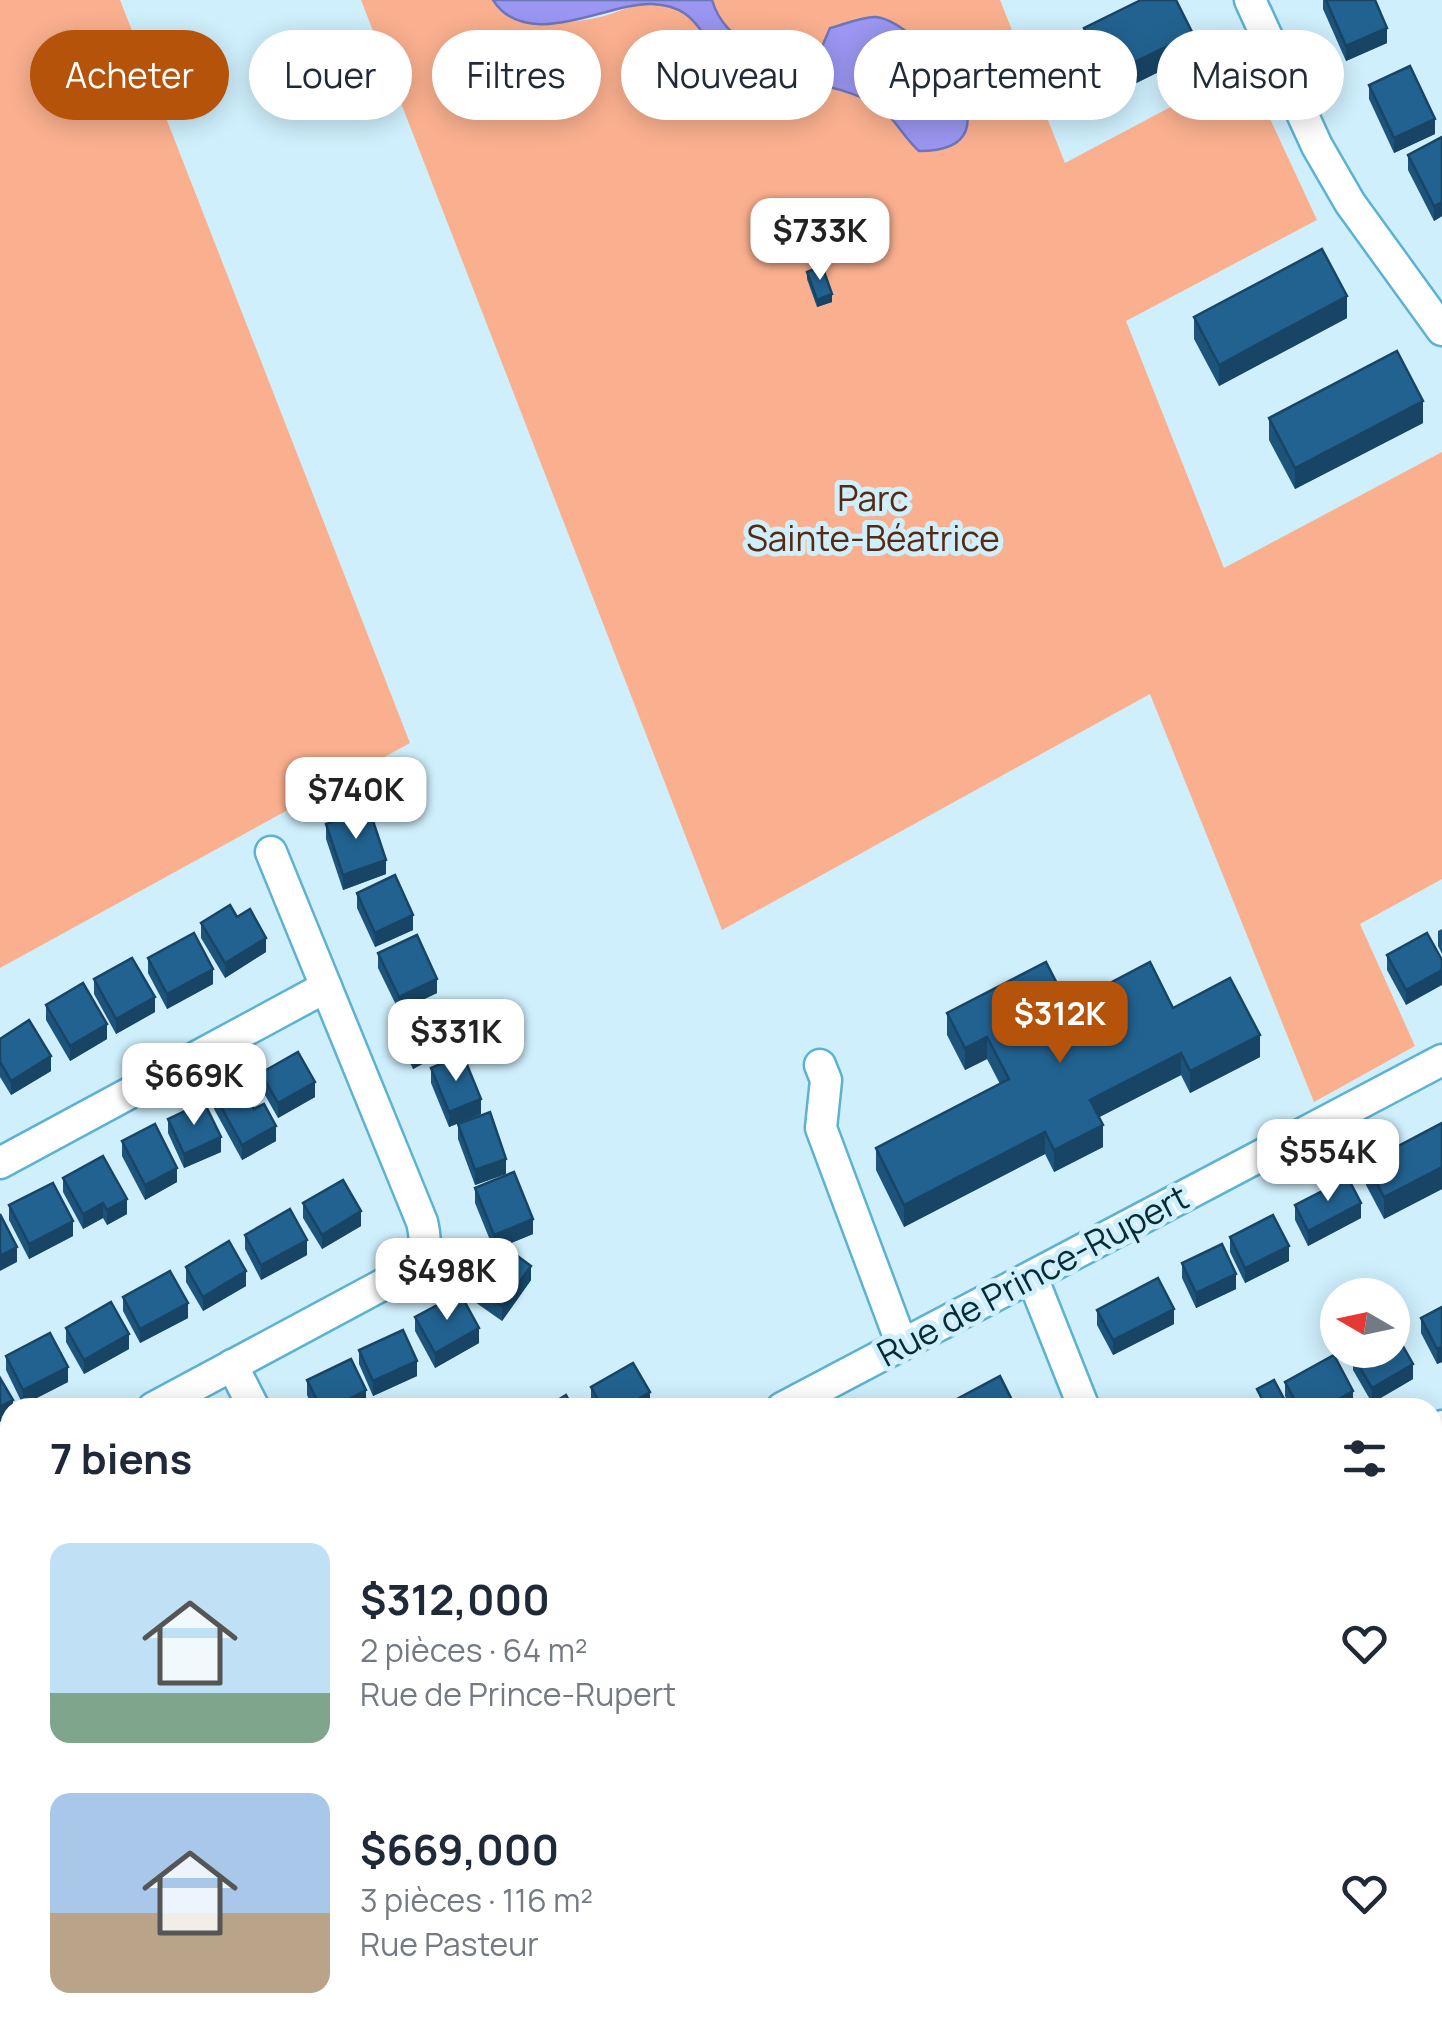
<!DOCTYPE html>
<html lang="fr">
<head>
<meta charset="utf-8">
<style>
	:root { --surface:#fff; --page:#f2f2f3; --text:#1f2937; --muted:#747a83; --accent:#b45309 }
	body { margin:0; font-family:Manrope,sans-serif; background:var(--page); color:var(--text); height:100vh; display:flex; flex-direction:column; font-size:38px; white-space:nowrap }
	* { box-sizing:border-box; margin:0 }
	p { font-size:32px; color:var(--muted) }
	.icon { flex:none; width:55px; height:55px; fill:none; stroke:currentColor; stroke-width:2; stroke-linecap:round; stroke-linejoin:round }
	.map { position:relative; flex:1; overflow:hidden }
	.panel { position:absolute; left:0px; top:1398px; width:1442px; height:642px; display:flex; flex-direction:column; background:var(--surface); border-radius:30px 30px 0 0; box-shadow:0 5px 25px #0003 }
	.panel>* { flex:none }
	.hud { position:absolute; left:30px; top:30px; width:1382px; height:90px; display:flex; gap:20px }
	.needle { width:65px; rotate:279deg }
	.fabs { position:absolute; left:1320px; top:1278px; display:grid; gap:20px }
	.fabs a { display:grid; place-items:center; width:90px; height:90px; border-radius:50%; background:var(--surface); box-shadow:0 5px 25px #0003; font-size:50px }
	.price { position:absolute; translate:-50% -85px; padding:0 22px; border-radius:20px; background:#fff; color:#222; font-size:32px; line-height:65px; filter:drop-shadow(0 2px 5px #0008) }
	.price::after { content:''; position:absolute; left:50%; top:60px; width:30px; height:22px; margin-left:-15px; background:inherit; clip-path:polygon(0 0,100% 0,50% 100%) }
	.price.current { background:var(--accent); color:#fff }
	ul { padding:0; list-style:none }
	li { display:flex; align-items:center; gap:30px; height:250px; padding:0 50px }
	li span { display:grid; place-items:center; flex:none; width:280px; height:200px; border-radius:20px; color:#555 }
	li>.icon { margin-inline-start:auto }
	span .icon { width:120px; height:120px; fill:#fffc; stroke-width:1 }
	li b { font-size:42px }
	h2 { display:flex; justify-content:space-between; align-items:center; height:120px; padding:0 50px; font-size:42px }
	.pill { padding:0 35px; border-radius:45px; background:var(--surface); box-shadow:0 5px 25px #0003; font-size:35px; line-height:90px }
	.pill.current { background:var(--accent); color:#fff }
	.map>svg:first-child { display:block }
</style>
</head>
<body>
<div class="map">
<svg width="1442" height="2038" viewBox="0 0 1442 2038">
	<rect width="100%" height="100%" fill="#cfeffc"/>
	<g fill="#fab08f">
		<path d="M0,0h120l290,743 -410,225z"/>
		<path d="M361,0h132c20,32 75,24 107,17 18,-4 33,-14 52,-13 49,3 45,36 78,55 45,26 104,19 147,47 17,11 25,31 42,44 24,1 35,-4 48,-25l-91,-108 -45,11 -13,28c-44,0 -92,-9 -106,-56h288l65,163 181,-96 71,153 -191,101 98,247 218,-116v427l-82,45 55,122 -101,56 -164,-408 -428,236z"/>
	</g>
	<path fill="#9a96f1" stroke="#6d76b9" stroke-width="2.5" d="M493,0h219c14,47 63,57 106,56l12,-28c13,-3 33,-12 46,-11 44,5 155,134 43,134 -16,-14 -24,-34 -42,-45 -43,-28 -102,-21 -147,-47 -33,-19 -29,-53 -78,-55 -44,-2 -125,49 -159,-4z"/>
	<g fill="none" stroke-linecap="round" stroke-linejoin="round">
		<g stroke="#5cb2d2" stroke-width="35">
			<g id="minor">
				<path d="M1250,0l67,146 33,57 92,127"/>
				<path d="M820,1065l6,15 -5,48 81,217"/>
				<path d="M0,1163l326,-176"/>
				<path d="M1032,1277l52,131"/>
				<path d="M232,1365l22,43"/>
				<path d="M153,1408l257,-138c16,-16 17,-27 12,-48l-151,-370"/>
				<path d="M782,1408l660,-348"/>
				<path d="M1432,1431l10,-5"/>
				<path d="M0,1490l10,-5"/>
				<path d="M0,1826l10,-5"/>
				<path d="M594,2030l5,8"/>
				<path d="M1328,2030l4,8"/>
				<path d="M279,2038l15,-8"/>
			</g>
		</g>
		<use href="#minor" stroke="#fff" stroke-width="30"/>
	</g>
	<g fill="#1d547c">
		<path d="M1323,0h52l12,43 -41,18 -23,-52z"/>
		<path d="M1084,28l109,27 -85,42 -24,-47z"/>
		<path d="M1369,85l66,49 -41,19 -25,-54z"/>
		<path d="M1442,137v79l-8,5 -26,-51v-15z"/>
		<path d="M807,272l25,30 -15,5 -10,-28z"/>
		<path d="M1194,317l153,1 -128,68 -25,-47z"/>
		<path d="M1269,418l154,5 -128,66 -26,-49z"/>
		<path d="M326,824l60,50 -43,16 -17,-51z"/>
		<path d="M357,893l56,37 -38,17 -18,-39z"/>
		<path d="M237,917l29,35 -41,26 -24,-40v-15z"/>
		<path d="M1442,929v25l-4,-8v-15z"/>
		<path d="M1427,933l-21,72 -19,-35v-15z"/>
		<path d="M378,953l59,40 -38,18 -21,-43z"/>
		<path d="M148,958l65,26 -46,25 -19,-36z"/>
		<path d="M94,979l61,33 -39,22 -22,-40z"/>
		<path d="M46,1005l61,34 -37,22 -24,-41z"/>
		<path d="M1068,1005l105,3 87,49 -70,36 -9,-18 -82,42 4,30 -49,25 -9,-18 -141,73 -28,-57v-22l124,-64 -13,-25 -22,11 -18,-35v-22z"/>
		<path d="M394,1015l64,30 -45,24 -19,-39z"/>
		<path d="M0,1039l51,32 -40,24 -11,-18z"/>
		<path d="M431,1068l50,46 -32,13 -18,-44z"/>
		<path d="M261,1073l54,24 -37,21 -17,-30z"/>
		<path d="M214,1094l62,47 -34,19 -28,-51z"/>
		<path d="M168,1119l53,33 -37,16 -16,-35z"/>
		<path d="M1442,1123v66l-58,30 -18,-34v-22z"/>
		<path d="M458,1124l48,50 -31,11 -17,-46z"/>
		<path d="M122,1141l55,41 -32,18 -23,-44z"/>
		<path d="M63,1178l64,36 -20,11 -4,-7 -20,11 -20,-37z"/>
		<path d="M475,1188l58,46 -39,16 -19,-47z"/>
		<path d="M303,1203l58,23 -39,23 -19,-31z"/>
		<path d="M9,1205l64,31 -44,23 -20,-39z"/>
		<path d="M1295,1205l66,13 -53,28 -13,-26z"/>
		<path d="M245,1235l62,20 -46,25 -16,-31z"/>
		<path d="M1230,1237l59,24 -44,22 -15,-31z"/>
		<path d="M1182,1263l54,26 -40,19 -14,-30z"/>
		<path d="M186,1267l60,19 -43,25 -17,-29z"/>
		<path d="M531,1280l-29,41 -27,-19v-15z"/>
		<path d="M123,1297l65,21 -48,25 -17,-32z"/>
		<path d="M1442,1307v55l-5,2 -16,-31v-15z"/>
		<path d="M1097,1310l77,14 -61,31 -16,-30z"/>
		<path d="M415,1317l64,26 -44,25 -20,-37z"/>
		<path d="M66,1328l63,21 -45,25 -18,-32z"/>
		<path d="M359,1350l58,26 -44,20 -14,-32z"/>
		<path d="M6,1356l62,26 -45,23 -17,-35z"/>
		<path d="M1353,1356l60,23 -41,24 -19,-33z"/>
		<path d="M307,1380l59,25 -5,3h-48l-6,-13z"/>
		<path d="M1285,1382l68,24 -3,2h-59l-6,-12z"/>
		<path d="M591,1387l59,20 -56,1 -3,-6z"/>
		<path d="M10,1541v58l-10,-17v-35z"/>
		<path d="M10,1698v40l-10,-20v-15z"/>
		<path d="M10,1891v34l-8,-14v-15z"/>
		<path d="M1442,2017v17l-11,4h-34l-4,-8h39z"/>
		<rect x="70" y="2030" width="61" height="8"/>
		<path d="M469,2030h46v4l-7,4h-35z"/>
		<path d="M671,2030h50v8h-45z"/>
	</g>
	<g fill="#184565">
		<path d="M1387,28v15l-41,18v-15z"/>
		<path d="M1193,34v21l-85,42v-22z"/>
		<path d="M1435,119v15l-41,19v-15z"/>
		<path d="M1442,202v14l-8,5v-15z"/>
		<path d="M832,294v8l-15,5v-7z"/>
		<path d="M1347,296v22l-128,68v-21z"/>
		<path d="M1423,401v22l-128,66v-21z"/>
		<path d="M386,860v14l-43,16v-15z"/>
		<path d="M413,915v15l-38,17v-14z"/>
		<path d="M266,938v14l-41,26v-15z"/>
		<path d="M213,969v15l-46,25v-15z"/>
		<path d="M1442,970v15l-36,20v-15z"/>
		<path d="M437,979v14l-38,18v-14z"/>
		<path d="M155,997v15l-39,22v-15z"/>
		<path d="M107,1024v15l-37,22v-15z"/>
		<path d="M458,1030v15l-45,24v-15z"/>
		<path d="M1260,1035v22l-70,36v-22z"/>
		<path d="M987,1037v22l-22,11v-22z"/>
		<path d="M1181,1053v22l-91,47v-22z"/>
		<path d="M51,1056v15l-40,24v-14z"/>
		<path d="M315,1082v15l-37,21v-15z"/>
		<path d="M481,1099v15l-32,13v-15z"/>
		<path d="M1103,1125v22l-49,25v-22z"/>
		<path d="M276,1126v15l-34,19v-15z"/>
		<path d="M1045,1132v22l-141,73v-22z"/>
		<path d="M221,1137v15l-37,16v-14z"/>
		<path d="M506,1159v15l-31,11v-15z"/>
		<path d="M1442,1167v22l-58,30v-22z"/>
		<path d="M177,1168v14l-32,18v-15z"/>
		<path d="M127,1199v15l-20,11v-15z"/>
		<path d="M103,1203v15l-20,11v-15z"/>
		<path d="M1361,1203v15l-53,28v-15z"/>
		<path d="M361,1211v15l-39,23v-14z"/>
		<path d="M533,1219v15l-39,16v-15z"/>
		<path d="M73,1221v15l-44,23v-15z"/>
		<path d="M307,1240v15l-46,25v-15z"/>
		<path d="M1289,1246v15l-44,22v-15z"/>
		<path d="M17,1247v15l-17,9v-15z"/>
		<path d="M531,1266v14l-29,41v-15z"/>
		<path d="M246,1271v15l-43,25v-14z"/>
		<path d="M1236,1274v15l-40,19v-15z"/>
		<path d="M188,1303v15l-48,25v-14z"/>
		<path d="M1174,1309v15l-61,31v-15z"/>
		<path d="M479,1328v15l-44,25v-15z"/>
		<path d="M129,1334v15l-45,25v-14z"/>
		<path d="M1442,1347v15l-5,2v-15z"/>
		<path d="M417,1361v15l-44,20v-15z"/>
		<path d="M1413,1364v15l-41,24v-15z"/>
		<path d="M68,1367v15l-45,23v-15z"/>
		<path d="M366,1390v15l-5,3h-29z"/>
		<path d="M1353,1391v15l-3,2h-27z"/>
		<path d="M650,1392v15l-27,1z"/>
		<path d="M13,1400v8h-3v8l-10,6v-15z"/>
		<path d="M1442,1523v15l-10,4v-15z"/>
		<path d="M9,1739v15l-9,4v-14z"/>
		<path d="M8,1949v14l-8,4v-14z"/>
		<path d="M1442,2019v15l-11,4h-29v-2l13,-6h17v-7z"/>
		<path d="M131,2030v8h-15z"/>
		<path d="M496,2030h19v4l-7,4h-26z"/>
		<path d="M718,2030h3v8h-17z"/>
	</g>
	<g fill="#226290" stroke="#184565" stroke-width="2.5">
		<path d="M1141,0h35l17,34 -85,41 -24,-47z"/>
		<path d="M1326,0h49l12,28 -41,18z"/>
		<path d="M1410,66l25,53 -41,19 -25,-53z"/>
		<path d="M1442,137v65l-8,4 -26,-51z"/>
		<path d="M1322,249l25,47 -128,69 -25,-48z"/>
		<path d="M822,266l10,28 -15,6 -10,-28z"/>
		<path d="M1397,351l26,50 -128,67 -26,-50z"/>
		<path d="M369,809l17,51 -43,15 -17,-51z"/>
		<path d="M395,875l18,40 -38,18 -18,-40z"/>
		<path d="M230,905l7,12 13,-8 16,29 -41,25 -24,-40z"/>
		<path d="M194,933l19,36 -46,25 -19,-36z"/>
		<path d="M1427,933l15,27v10l-36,20 -19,-35z"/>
		<path d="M417,935l20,44 -38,18 -21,-44z"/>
		<path d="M132,958l23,39 -39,22 -22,-40z"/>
		<path d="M1046,962l22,43 82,-43 23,46 57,-30 30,57 -70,36 -9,-18 -91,47 13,25 -49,25 -9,-18 -141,73 -28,-57 133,-69 -22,-42 -22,11 -18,-35z"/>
		<path d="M83,983l24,41 -37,22 -24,-41z"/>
		<path d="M421,1001l5,9 17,-9 15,29 -45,24 -19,-39z"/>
		<path d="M29,1020l22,36 -40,25 -11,-19v-23z"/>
		<path d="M298,1052l17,30 -37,21 -17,-30z"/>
		<path d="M463,1055l18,44 -32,13 -18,-44z"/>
		<path d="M238,1081l16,28 10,-5 12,22 -34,19 -28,-51z"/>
		<path d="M204,1102l17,35 -37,17 -16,-35z"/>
		<path d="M490,1112l16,47 -31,11 -17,-46z"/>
		<path d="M1442,1123v44l-58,30 -18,-34z"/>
		<path d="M155,1124l22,44 -32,17 -23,-44z"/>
		<path d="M103,1156l24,43 -20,11 -4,-7 -20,11 -20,-36z"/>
		<path d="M514,1172l19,47 -39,16 -19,-47z"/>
		<path d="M1348,1178l13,25 -53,28 -13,-26z"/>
		<path d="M343,1180l18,31 -39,24 -19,-32z"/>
		<path d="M53,1183l20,38 -44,23 -20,-39z"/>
		<path d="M290,1209l17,31 -46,25 -16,-30z"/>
		<path d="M0,1214l17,33 -17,9z"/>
		<path d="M1273,1215l16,31 -44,22 -15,-31z"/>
		<path d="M229,1241l17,30 -43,26 -17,-30z"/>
		<path d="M1222,1244l14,30 -40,19 -14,-30z"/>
		<path d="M504,1246l27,20 -29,40 -27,-19z"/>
		<path d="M170,1271l18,32 -48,26 -17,-32z"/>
		<path d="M1158,1278l16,31 -61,31 -16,-30z"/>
		<path d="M460,1293l19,35 -44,25 -20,-36z"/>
		<path d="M111,1302l18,32 -45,26 -18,-32z"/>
		<path d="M1442,1307v40l-5,2 -16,-31z"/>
		<path d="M403,1330l14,31 -44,20 -14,-31z"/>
		<path d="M1395,1332l18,32 -41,24 -19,-32 10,-6h29v-17z"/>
		<path d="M50,1333l18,34 -45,23 -17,-34z"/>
		<path d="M1334,1355l19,36 -30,17h-24l-14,-26z"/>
		<path d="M351,1359l15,31 -34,18h-11l-14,-28z"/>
		<path d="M633,1363l17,29 -27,16h-20l-12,-21z"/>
		<path d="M1000,1376l16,32h-76z"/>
		<path d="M0,1378l13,22 -13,7z"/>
		<path d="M1274,1380l15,28h-43l16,-9 -5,-10z"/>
		<path d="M566,1395l7,13h-28z"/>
		<path d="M1442,1486v37l-10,4v-37z"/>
		<path d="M10,1541v43l-10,-17v-20z"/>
		<path d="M10,1698v25l-10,-20z"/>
		<path d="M0,1723l9,16 -9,5z"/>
		<path d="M10,1891v19l-8,-14z"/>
		<path d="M0,1933l8,16 -8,4z"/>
		<path d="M1432,1994l10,23 -10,6z"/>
		<path d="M74,2030h57l-15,8h-38z"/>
		<path d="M477,2030h19l-14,8z"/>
		<path d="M680,2030h38l-14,8h-20z"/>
		<path d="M1246,2030h18l3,8h-33l-1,-3z"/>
		<path d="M1399,2030h16l-13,6z"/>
	</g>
	<g text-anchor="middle" stroke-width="10" stroke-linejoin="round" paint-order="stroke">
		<g font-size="35" fill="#582912" stroke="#cfeffc">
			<text x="873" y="511">Parc<tspan x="873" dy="40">Sainte-Béatrice</tspan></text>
		</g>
		<g font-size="35" fill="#042b37" stroke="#cfeffc">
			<text transform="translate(1033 1276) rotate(-28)" y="12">Rue de Prince-Rupert</text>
		</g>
	</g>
</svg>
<div class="fabs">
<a><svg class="needle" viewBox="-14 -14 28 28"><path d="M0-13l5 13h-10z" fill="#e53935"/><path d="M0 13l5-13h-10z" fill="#747a83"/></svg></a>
</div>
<b class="price" style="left:820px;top:283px">$733K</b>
<b class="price" style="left:356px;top:842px">$740K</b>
<b class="price current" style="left:1060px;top:1066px">$312K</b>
<b class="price" style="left:456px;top:1084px">$331K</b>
<b class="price" style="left:194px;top:1128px">$669K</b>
<b class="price" style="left:1328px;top:1204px">$554K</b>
<b class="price" style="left:447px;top:1323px">$498K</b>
<div class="hud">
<a class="pill current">Acheter</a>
<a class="pill">Louer</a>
<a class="pill">Filtres</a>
<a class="pill">Nouveau</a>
<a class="pill">Appartement</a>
<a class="pill">Maison</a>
</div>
<section class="panel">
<h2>7 biens<svg class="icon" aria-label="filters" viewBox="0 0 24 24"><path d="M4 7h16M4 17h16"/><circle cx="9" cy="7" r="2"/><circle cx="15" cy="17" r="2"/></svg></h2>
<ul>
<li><span style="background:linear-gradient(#bfe0f5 75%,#7fa58c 0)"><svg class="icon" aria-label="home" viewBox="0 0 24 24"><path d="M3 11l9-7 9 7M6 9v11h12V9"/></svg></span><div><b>$312,000</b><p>2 pièces · 64 m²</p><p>Rue de Prince-Rupert</p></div><svg class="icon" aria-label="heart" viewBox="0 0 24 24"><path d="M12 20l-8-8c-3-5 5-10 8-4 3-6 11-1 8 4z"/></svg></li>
<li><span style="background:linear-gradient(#a9c7e8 60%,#b9a48a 0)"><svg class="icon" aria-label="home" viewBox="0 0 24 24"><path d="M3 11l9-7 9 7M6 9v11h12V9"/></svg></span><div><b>$669,000</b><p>3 pièces · 116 m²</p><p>Rue Pasteur</p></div><svg class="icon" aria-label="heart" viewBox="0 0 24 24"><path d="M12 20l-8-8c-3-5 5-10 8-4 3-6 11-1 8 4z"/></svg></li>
</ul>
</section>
</div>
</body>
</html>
